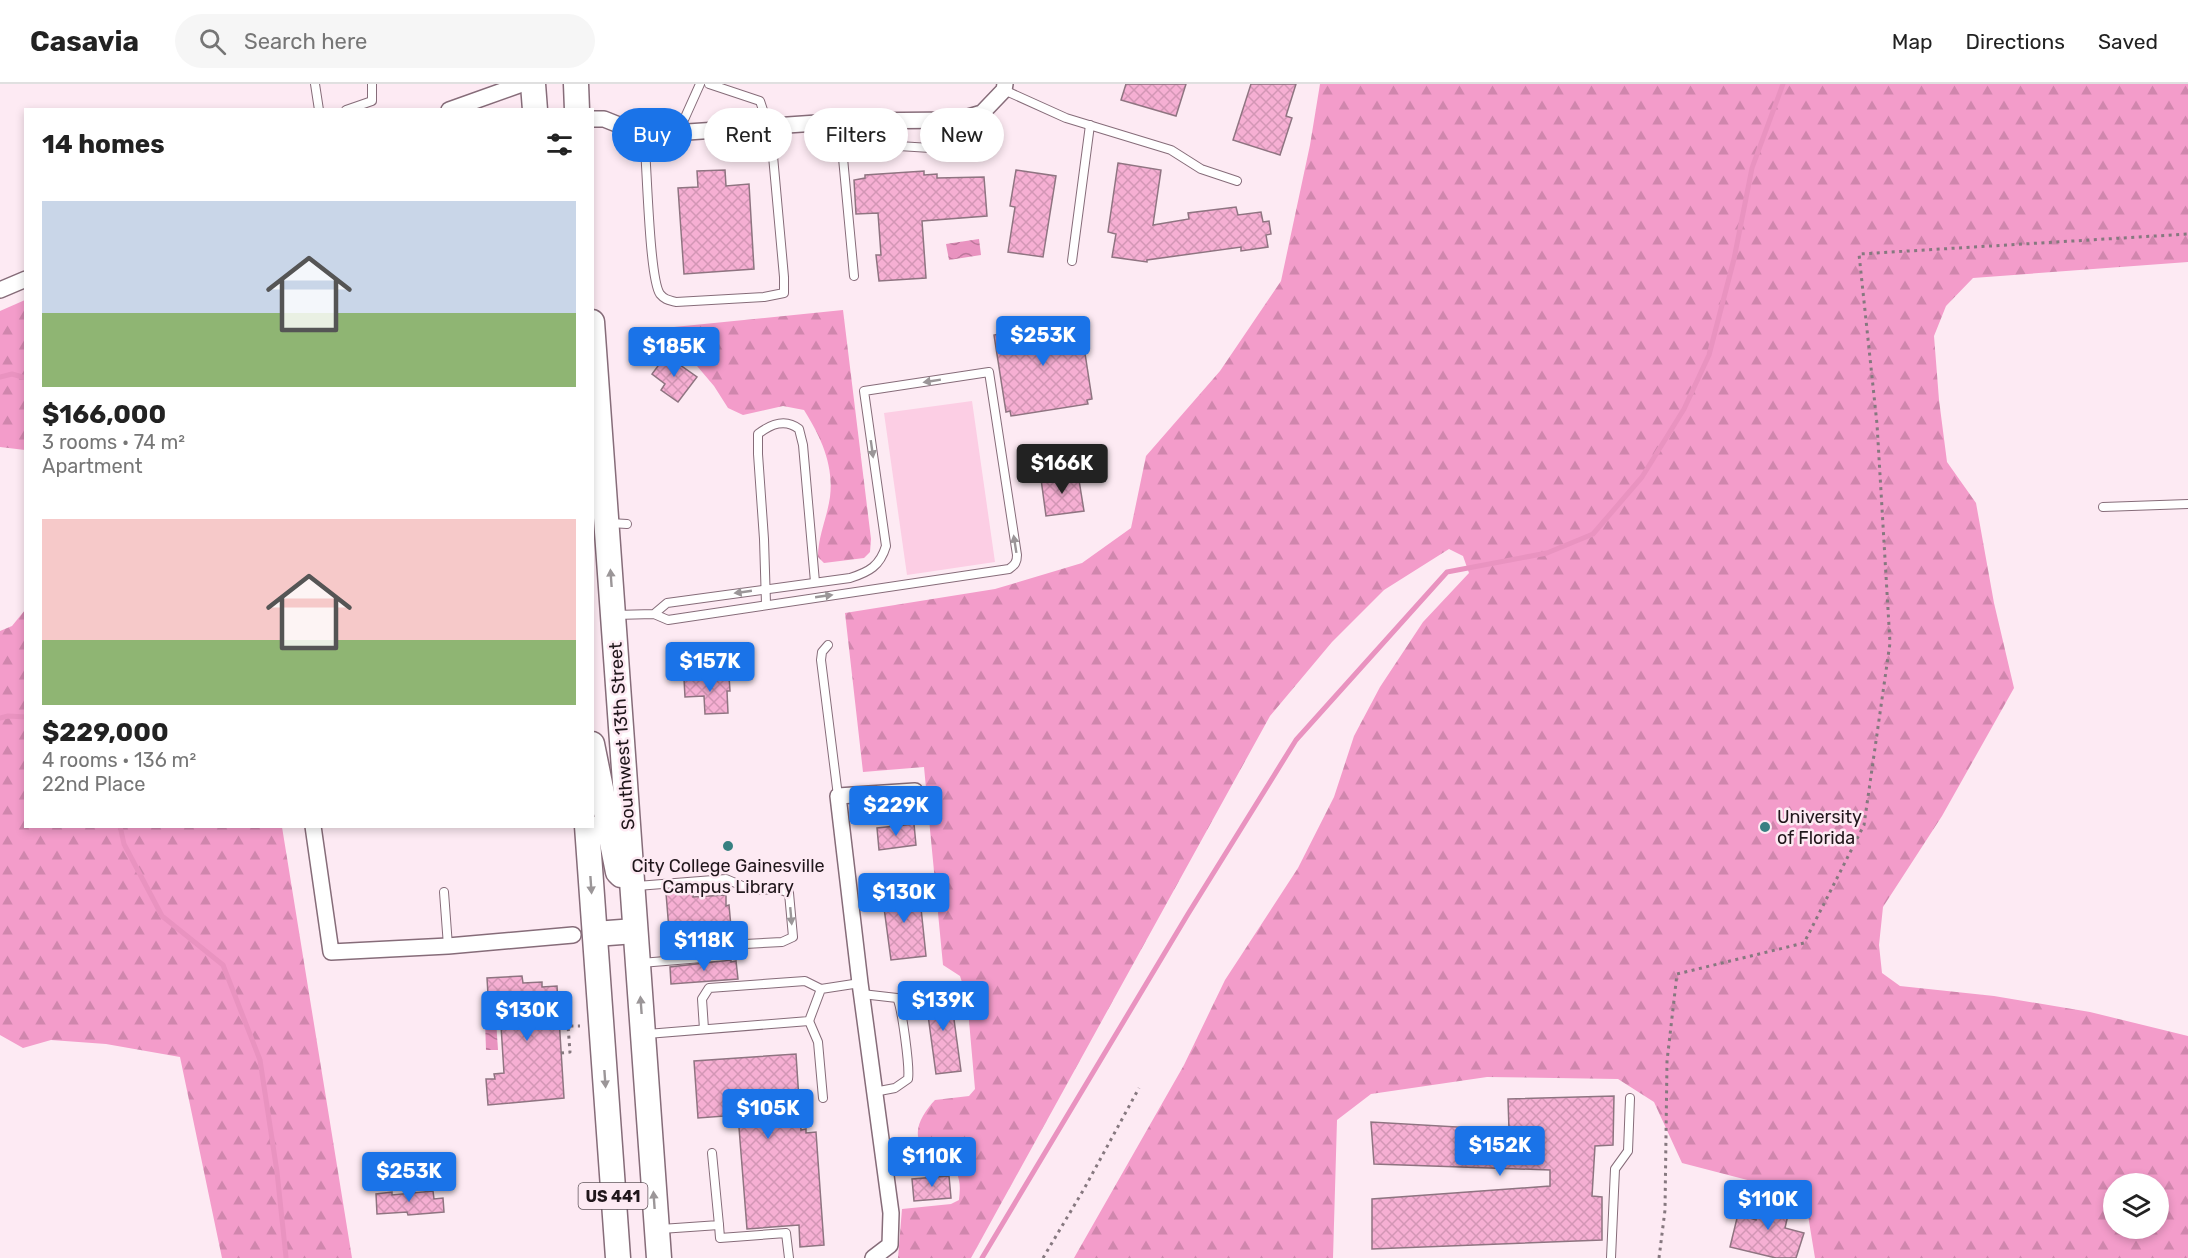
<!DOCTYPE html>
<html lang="en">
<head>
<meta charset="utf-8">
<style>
	:root { --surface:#fff; --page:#f6f6f6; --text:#222; --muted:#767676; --line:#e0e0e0; --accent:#1a73e8 }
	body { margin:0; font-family:Rubik,sans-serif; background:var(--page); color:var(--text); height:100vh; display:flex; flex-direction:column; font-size:22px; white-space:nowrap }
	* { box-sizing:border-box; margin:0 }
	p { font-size:20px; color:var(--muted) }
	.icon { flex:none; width:33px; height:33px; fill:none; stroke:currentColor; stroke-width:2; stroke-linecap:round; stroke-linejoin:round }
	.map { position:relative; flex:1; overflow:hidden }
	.details { position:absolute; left:24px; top:24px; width:570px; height:720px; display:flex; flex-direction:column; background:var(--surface); border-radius:0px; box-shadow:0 3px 9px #0003 }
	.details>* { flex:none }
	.top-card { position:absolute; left:612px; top:24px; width:570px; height:54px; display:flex; gap:12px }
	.controls { position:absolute; left:2103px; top:1089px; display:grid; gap:12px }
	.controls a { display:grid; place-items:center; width:66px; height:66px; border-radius:50%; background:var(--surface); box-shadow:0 3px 9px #0003; font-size:30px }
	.price { position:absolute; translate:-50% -51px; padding:0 14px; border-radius:6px; background:var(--accent); color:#fff; font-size:20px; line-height:39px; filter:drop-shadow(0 2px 3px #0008) }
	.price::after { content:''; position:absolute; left:50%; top:36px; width:18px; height:14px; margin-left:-9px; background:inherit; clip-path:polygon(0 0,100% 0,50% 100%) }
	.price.current { background:#222; color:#fff }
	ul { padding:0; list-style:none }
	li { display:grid; align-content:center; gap:12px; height:318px; padding:0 18px }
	li span { display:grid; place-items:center; height:186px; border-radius:0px; color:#555 }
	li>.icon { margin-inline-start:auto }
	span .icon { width:108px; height:108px; fill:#fffc; stroke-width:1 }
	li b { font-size:26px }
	h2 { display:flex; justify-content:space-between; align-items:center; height:72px; padding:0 18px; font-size:26px }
	.pill { padding:0 21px; border-radius:27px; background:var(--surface); box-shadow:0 3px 9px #0003; font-size:21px; line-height:54px }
	.pill.current { background:var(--accent); color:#fff }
	header { display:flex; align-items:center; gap:36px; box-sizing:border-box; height:84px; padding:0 30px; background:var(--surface); border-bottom:2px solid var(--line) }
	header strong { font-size:28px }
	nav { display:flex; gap:33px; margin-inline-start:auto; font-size:21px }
	.search { width:420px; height:54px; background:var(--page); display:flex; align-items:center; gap:15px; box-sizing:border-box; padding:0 21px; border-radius:33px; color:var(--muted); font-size:22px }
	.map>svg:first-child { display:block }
</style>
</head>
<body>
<header>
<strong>Casavia</strong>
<div class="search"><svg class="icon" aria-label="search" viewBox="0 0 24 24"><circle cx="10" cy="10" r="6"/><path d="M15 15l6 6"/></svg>Search here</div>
<nav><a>Map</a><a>Directions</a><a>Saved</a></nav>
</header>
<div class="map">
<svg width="2188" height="1174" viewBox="0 0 2188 1174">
	<defs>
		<pattern id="forest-firs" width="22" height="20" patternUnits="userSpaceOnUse" patternTransform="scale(1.5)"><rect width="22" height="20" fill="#f39cca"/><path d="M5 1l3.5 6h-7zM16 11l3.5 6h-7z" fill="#d086ad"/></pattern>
		<pattern id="water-waves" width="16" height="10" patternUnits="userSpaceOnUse" patternTransform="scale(1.5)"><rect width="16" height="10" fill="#e993c0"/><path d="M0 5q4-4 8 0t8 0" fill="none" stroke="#bc779b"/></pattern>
		<pattern id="building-cross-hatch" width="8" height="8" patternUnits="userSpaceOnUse" patternTransform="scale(1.5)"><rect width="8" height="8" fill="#f6afd3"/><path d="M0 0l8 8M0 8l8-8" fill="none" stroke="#d396b5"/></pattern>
	</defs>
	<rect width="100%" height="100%" fill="#fdeaf3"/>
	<path fill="#fccee4" d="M972,317l23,161 -88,13 -23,-162z"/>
	<g fill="url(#forest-firs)" fill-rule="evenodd">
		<path d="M1320,0h868v178l-215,16 -27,28 -12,30 5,64 8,62 29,41 18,100 20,85 -72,128 -59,91 -4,38 3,28 18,13 94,10 96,16 98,24v222h-373l-9,-55 -47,-20 -77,-20 -28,-61 -36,-23 -131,-2 -116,17 -34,26 -4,138h-259l110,-193 41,-85 73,-112 36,-71 20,-61 26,-49 43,-65 46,-49 -6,-17 -14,-7 -65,41 -52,52 -62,74 -299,542h-73l4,-49 49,-5 8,-4c1,-9 2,-19 -3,-28 -5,-10 -17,-13 -26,-19 -23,-15 -9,-38 5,-53l34,-4 6,-7 -8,-91 -7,-22 -17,-11 -19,-198 -61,5 -18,-159 150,-24 87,-26 49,-35 15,-72 74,-85 61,-90 29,-136zM2114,1100h44v44h-44z"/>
		<path d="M25,216v150l-25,-3v-136z"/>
		<path d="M843,226l28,229 -1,13 -6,6 -40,5 -6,-6c0,-21 9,-39 12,-60 4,-32 -9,-60 -26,-87l-21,-4 -40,9 -15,-7 -14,-22 -17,-20 -24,-14h-11l-8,10h-7l-14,-13 1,-18z"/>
		<path d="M25,526l1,216 256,1 70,431h-130l-42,-201 -74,-13 -55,-4 -28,8 -23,-13v-404l12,-5z"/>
	</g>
	<g fill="url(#water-waves)">
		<path d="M979,155l2,16 -32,5 -3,-16z"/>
		<path d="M496,936l2,30h-12l-1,-29z"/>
	</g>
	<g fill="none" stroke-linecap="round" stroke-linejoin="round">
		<g stroke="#e993c0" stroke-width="5">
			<path d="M0,293l12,-3 14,4"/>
			<path d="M0,634l8,-2 18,1"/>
			<path d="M120,742l4,18 38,72 61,49 37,95 17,112 9,85"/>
			<path d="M982,1174l206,-344 108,-174 151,-168 100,-19 46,-19 49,-57 42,-68 25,-54 25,-96 18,-91 31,-84"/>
		</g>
	</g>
	<g fill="url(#building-cross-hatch)" stroke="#8f7481" stroke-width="1.5">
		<path d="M1126,0h60l-10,32 -55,-16z"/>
		<path d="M1251,0h45l-10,32 6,2 -12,37 -47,-15z"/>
		<path d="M1118,79l43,7 -8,55 36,-6 -1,-6 48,-6 2,8 23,-3 2,10 6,-1 2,13 -5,1 2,12 -27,4v-4l-94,13v2l-35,-5 4,-23 -8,-2z"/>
		<path d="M725,86l1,16 23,-2 5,85 -70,5 -6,-86 20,-1 -1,-16z"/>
		<path d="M1016,86l40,6 -13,81 -35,-5 7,-45 -5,-1z"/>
		<path d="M924,87v4l13,-1v4l47,-1 3,39 -65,5 4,57 -47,3 -3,-26h5l-3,-42 -22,1 -2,-34 11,-2v-3z"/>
		<path d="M1075,233l1,5 4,-1 12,78 -5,1 1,4 -77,12 -1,-5 -4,1 -12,-77 5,-1 -1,-5z"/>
		<path d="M666,271l31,22 -19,25 -17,-12 4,-6 -13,-10z"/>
		<path d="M1078,390l6,37 -38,5 -5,-37z"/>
		<path d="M729,592l1,15h-3l1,22 -23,1 -1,-18 -19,1 -1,-18z"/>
		<path d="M914,740l2,21 -37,5 -2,-22z"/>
		<path d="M919,805l7,67 -35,4 -9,-67z"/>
		<path d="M693,806v7l33,-2v11l3,-1 2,22h-3l2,20 -6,3 -53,5 -5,-62z"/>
		<path d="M731,876v2l5,-1 2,18 -67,5 -1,-17z"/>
		<path d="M522,892l1,7 19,-1v5l15,-1 7,112 -76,7 -2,-26h9l-1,-5 10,-1 -4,-63 -11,1 -2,-33z"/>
		<path d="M950,906l11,81 -25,3 -11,-81z"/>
		<path d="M796,970l5,76 5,-1v4l10,-1 8,113 -24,2 -1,-22 -52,4 -9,-114 -40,3 -4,-57z"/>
		<path d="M1614,1012l-1,49 -18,1 -3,50 10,1v43l-230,9v-50l178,-13v-16l-176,-6 -3,-42 138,8 -1,-31z"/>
		<path d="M949,1092l2,22 -37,3 -2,-22z"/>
		<path d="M433,1107l1,8 9,-1 1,14 -36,3 -1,-3 -30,2 -1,-20 16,-2v3z"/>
		<path d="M1762,1111l29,7 -6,26 19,5 -8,25h-20l-46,-11 8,-33 18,6z"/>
	</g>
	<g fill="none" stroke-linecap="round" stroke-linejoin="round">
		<g stroke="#866c79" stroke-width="10">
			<g id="service">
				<path d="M315,0l4,26"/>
				<path d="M1004,6l62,28 105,32 30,19 36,12"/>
				<path d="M346,26l26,-9v-17"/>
				<path d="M866,36l-2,20 3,4 111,7"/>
				<path d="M678,49l22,-49"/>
				<path d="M644,51c3,27 5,143 16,159 5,6 9,6 16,8l88,-5 20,-4v-16l-13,-143 -11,-33 -51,-17"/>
				<path d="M1072,177l18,-136"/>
				<path d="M854,192l-11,-118 5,-13 16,-5"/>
				<path d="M2103,423l85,-3"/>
				<path d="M610,439l17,1"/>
				<path d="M766,520l-2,-65 -6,-85v-20c13,-10 27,-16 41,-5l4,16 12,137"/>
				<path d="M615,531l39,-1 14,6 341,-51c6,-4 8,-7 8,-14l-28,-183 -125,19 22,155c-6,20 -17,26 -36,32l-183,25 -13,11"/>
				<path d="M828,561l-6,7 -1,8 17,136"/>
				<path d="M637,802l89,-7 26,11 27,-1 10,4 4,44 -11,5 -37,2 -19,12 -85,7"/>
				<path d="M444,808l4,54"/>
				<path d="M862,910l35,4c5,9 13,70 11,81l-13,9 -21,4"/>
				<path d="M809,937l9,21 5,56"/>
				<path d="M704,945l-2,-30 7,-11 96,-7 16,8"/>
				<path d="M647,950l162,-13 12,-32 39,-6"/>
				<path d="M719,1141l1,13 66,-5 3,25"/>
				<path d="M661,1145l58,-4 -7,-72"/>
				<path d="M1611,1174l4,-89 13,-18 2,-53"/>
			</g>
		</g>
		<g stroke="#866c79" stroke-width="18">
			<g id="minor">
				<path d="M449,26l73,-26"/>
				<path d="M592,35h12l40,16 202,-14 112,-1 24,-7 22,-23 1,-6"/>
				<path d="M0,206l26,-11"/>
				<path d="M313,742l18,126 117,-6 125,-11"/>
				<path d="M873,1174l17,-13 1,-32 -31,-230 -22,-187 77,-5"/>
			</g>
		</g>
		<g stroke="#866c79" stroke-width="27">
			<g id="primary">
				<path d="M533,0l2,26"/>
				<path d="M576,0l1,26"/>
				<path d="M592,238l67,936"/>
				<path d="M592,660l26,128 3,3"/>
				<path d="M587,742l31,432"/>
				<path d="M595,850l40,-3"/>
			</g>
		</g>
		<g stroke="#86787f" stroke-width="3" stroke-dasharray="3 4.5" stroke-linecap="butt">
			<path d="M561,969l9,-1 -2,-26h12"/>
			<path d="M1043,1174l41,-69 55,-101"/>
			<path d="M1659,1174l6,-48 2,-149 10,-87 127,-31 60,-118 26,-182 -13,-219 -18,-170 329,-20"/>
		</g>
		<use href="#service" stroke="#fff" stroke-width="8"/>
		<use href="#minor" stroke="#fff" stroke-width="15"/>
		<use href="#primary" stroke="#fff" stroke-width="24"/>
	</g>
	<defs><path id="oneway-solid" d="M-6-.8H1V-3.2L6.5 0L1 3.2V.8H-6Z" transform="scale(1.5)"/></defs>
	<g fill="#9b9698">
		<use href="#oneway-solid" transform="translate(932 297) rotate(171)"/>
		<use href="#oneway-solid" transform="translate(872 365) rotate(82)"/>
		<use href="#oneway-solid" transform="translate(1015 460) rotate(-99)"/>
		<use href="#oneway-solid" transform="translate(611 494) rotate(-94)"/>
		<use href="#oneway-solid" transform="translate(743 508) rotate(172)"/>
		<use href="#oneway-solid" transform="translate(824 512) rotate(-8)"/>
		<use href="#oneway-solid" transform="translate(591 801) rotate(86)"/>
		<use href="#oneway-solid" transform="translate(791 832) rotate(85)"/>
		<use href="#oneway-solid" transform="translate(641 921) rotate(-94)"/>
		<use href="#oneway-solid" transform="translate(605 995) rotate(86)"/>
		<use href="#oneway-solid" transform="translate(654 1116) rotate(-94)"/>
	</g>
	<g fill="#378081" stroke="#fdeaf3" stroke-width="2">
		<circle cx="1765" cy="743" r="6"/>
		<circle cx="728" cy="762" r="6"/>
	</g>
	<g text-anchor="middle" stroke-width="5" stroke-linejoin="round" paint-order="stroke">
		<rect fill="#fdeaf3" stroke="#62565c" stroke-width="1.5" x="578.5" y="1099" width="69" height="26" rx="4.5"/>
		<g font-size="16" font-weight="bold" fill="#20161b">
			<text x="613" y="1118">US 441</text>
		</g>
		<g font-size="18" fill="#20161b" stroke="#fdeaf3">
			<text transform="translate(622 652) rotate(-94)" y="6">Southwest 13th Street</text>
		</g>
		<g font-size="18" fill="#20161b" stroke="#fdeaf3" text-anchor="start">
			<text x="1777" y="739">University<tspan x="1777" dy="21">of Florida</tspan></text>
			<text x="728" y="788" text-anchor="middle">City College Gainesville<tspan x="728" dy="21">Campus Library</tspan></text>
		</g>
	</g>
</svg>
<div class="controls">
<a><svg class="icon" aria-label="layers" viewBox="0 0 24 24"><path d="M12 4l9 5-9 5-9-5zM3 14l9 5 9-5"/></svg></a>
</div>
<b class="price" style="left:1043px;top:283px">$253K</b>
<b class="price" style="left:674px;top:294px">$185K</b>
<b class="price current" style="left:1062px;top:411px">$166K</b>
<b class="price" style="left:710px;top:609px">$157K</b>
<b class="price" style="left:896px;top:753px">$229K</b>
<b class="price" style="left:904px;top:840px">$130K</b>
<b class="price" style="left:704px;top:888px">$118K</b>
<b class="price" style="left:943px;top:948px">$139K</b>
<b class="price" style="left:527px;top:958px">$130K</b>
<b class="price" style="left:768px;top:1056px">$105K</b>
<b class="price" style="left:1500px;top:1093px">$152K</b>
<b class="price" style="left:932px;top:1104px">$110K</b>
<b class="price" style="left:409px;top:1119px">$253K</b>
<b class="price" style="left:1768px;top:1147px">$110K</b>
<div class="top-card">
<a class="pill current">Buy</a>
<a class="pill">Rent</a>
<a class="pill">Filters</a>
<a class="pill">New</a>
</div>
<section class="details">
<h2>14 homes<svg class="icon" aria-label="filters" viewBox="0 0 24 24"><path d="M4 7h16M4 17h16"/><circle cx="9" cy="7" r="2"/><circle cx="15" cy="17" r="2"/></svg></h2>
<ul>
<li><span style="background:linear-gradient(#c9d6e8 60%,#8fb573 0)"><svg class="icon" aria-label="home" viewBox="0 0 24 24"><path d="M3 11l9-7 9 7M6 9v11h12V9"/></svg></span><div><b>$166,000</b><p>3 rooms · 74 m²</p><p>Apartment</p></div></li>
<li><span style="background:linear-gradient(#f6c9c9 65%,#8fb573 0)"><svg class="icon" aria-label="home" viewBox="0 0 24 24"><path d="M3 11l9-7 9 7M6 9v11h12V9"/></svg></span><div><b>$229,000</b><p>4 rooms · 136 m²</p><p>22nd Place</p></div></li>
</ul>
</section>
</div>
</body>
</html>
